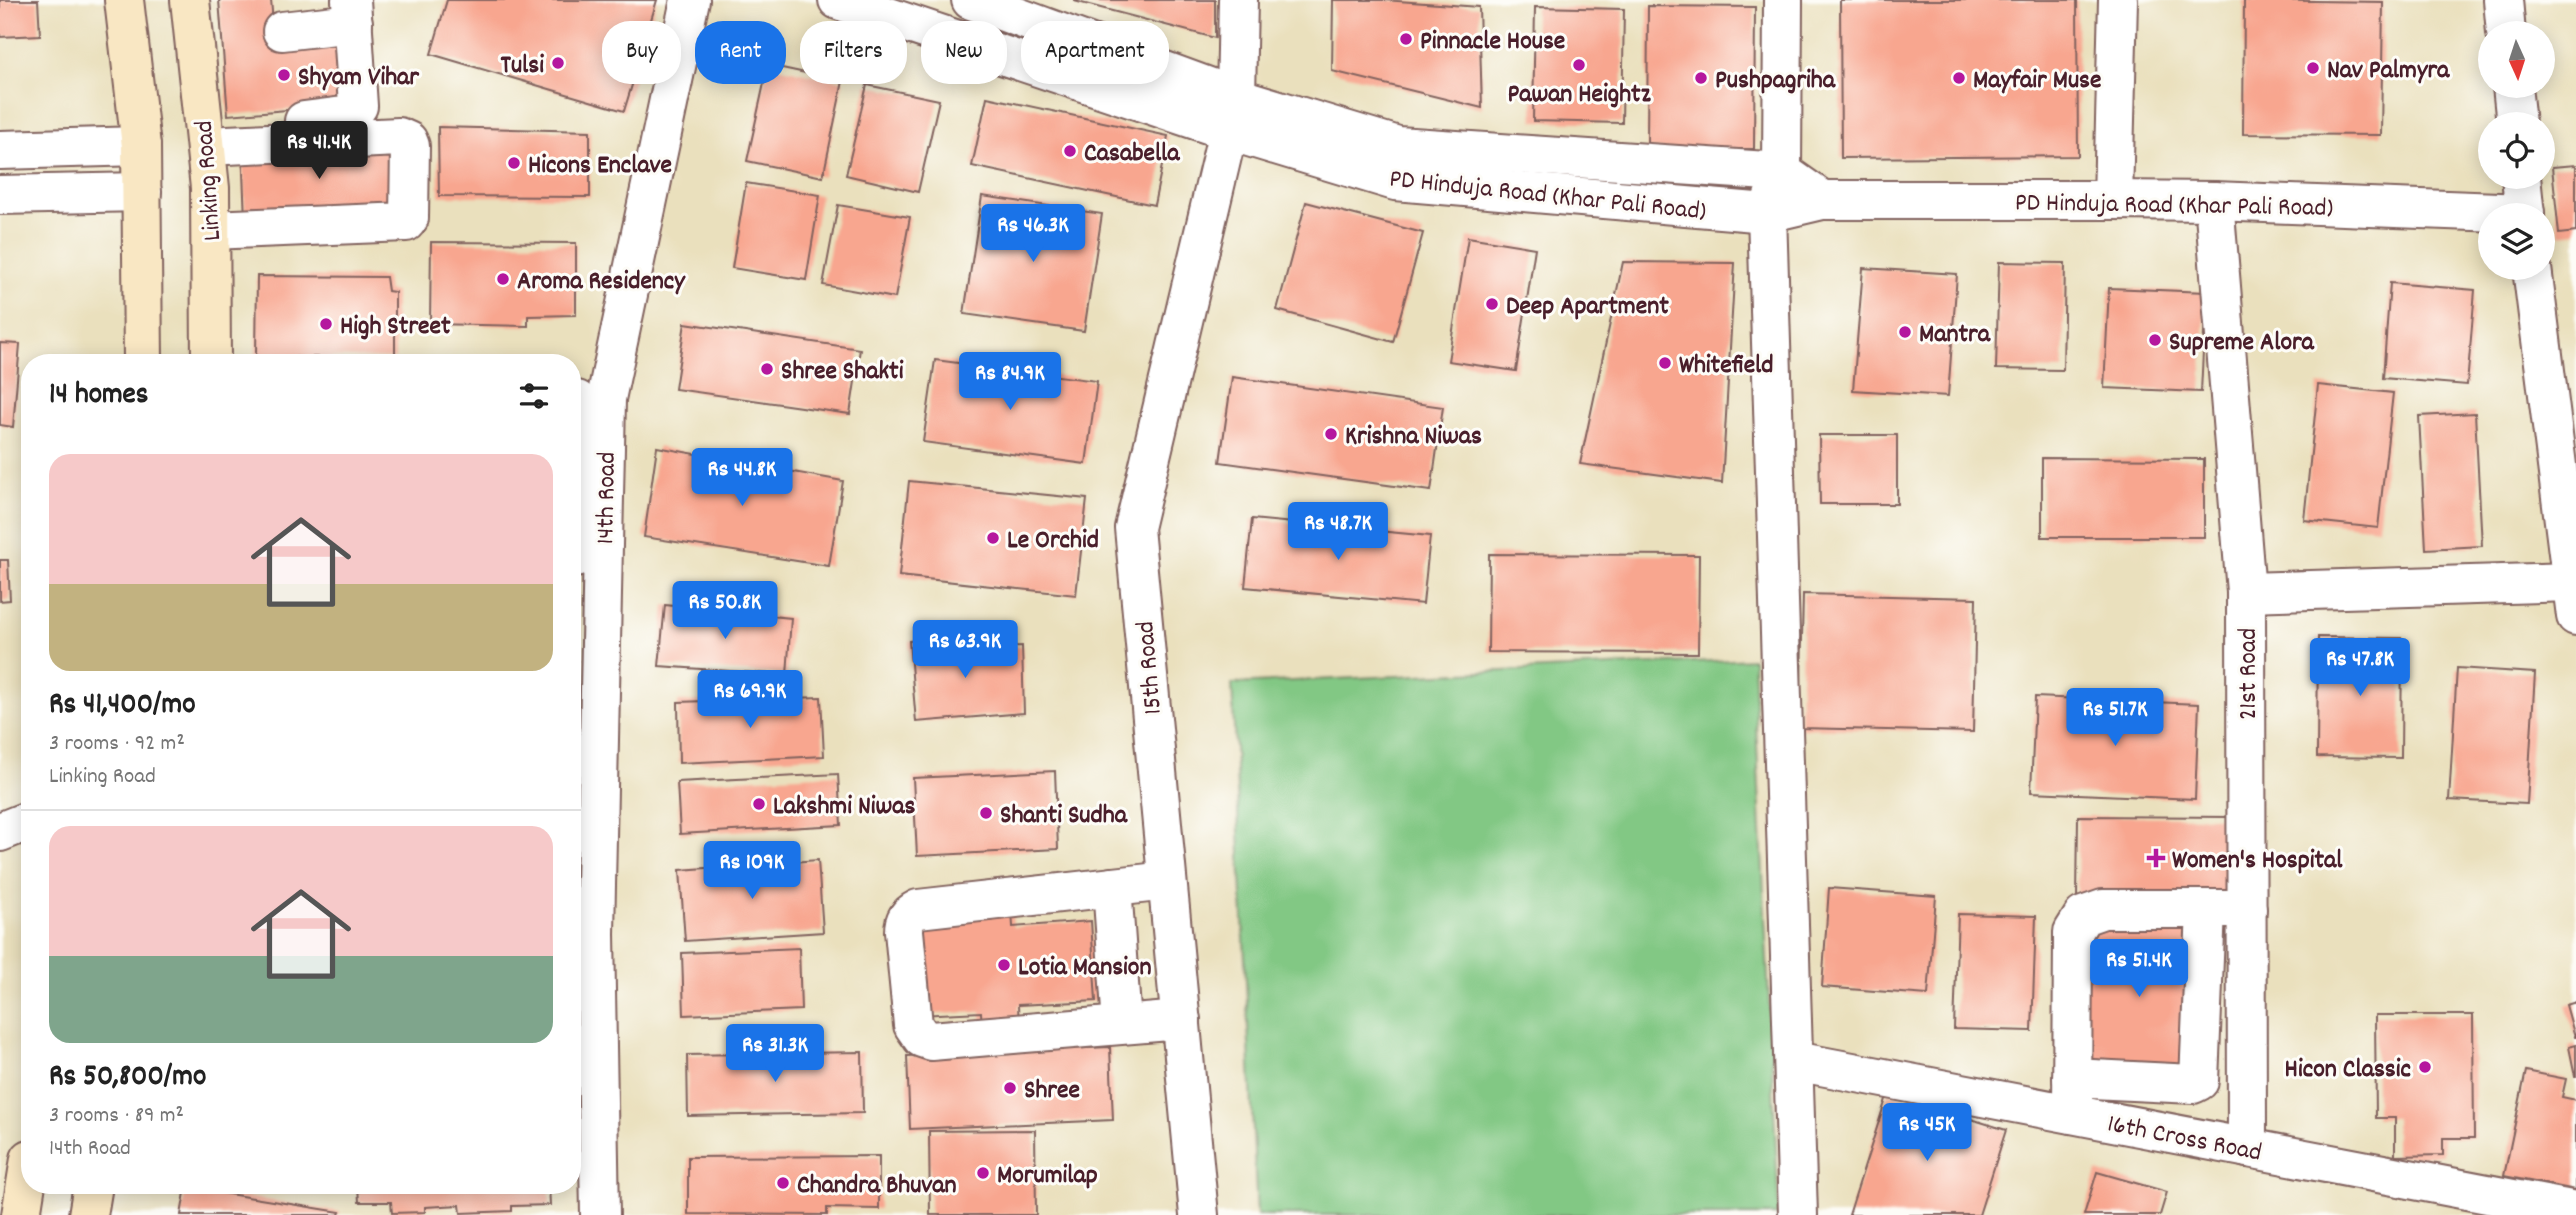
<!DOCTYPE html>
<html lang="en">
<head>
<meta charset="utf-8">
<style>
	:root { --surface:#fff; --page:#f2f2f2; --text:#222; --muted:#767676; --line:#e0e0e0; --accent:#1a73e8 }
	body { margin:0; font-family:Dekko,sans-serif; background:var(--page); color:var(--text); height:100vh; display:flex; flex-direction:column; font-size:26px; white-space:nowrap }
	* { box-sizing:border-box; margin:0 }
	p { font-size:23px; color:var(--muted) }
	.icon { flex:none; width:38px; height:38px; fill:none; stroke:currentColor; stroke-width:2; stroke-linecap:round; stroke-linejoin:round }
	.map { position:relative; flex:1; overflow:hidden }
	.drawer { position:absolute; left:21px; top:354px; width:560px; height:840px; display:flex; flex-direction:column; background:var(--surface); border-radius:28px; box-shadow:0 4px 18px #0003 }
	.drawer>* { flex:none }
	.guide { position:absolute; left:602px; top:21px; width:665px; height:63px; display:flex; gap:14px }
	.needle { width:46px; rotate:177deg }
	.fabs { position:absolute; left:2478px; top:21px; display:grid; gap:14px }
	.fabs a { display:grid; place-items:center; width:77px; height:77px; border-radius:50%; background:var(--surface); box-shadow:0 4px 18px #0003; font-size:35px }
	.price { position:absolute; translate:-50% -60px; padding:0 16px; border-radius:7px; background:var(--accent); color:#fff; font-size:23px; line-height:46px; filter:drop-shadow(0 2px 4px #0008) }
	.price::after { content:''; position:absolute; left:50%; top:42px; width:21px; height:16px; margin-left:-10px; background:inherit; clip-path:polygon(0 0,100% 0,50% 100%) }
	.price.selected { background:#222; color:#fff }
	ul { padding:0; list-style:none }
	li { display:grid; align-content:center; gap:14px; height:371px; padding:0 28px }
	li+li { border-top:2px solid var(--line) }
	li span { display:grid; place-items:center; height:217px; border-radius:21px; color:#555 }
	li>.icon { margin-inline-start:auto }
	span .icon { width:126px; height:126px; fill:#fffc; stroke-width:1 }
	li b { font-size:30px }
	h2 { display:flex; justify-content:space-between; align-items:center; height:84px; padding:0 28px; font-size:30px }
	.pill { padding:0 24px; border-radius:28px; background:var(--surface); box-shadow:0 4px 18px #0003; font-size:24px; line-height:63px }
	.pill.selected { background:var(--accent); color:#fff }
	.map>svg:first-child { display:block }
</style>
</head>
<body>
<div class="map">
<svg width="2576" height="1215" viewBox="0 0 2576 1215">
	<rect width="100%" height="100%" fill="#fdfcf7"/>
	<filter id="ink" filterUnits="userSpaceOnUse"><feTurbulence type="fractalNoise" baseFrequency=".0143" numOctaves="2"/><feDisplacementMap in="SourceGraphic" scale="14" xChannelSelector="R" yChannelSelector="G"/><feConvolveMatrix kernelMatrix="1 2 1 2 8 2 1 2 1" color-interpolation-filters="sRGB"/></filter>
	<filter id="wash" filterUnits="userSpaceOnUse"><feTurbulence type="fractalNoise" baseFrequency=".00686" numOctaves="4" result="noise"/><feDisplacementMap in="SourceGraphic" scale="28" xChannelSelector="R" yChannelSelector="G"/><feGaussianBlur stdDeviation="1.57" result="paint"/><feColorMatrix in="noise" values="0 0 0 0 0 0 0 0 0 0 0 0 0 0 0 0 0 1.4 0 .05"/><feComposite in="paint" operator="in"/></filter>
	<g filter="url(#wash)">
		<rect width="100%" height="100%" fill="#eae0bd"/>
		<path fill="#82c884" stroke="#667458" stroke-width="2" d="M1753,659l26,556h-522l-25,-531z"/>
		<g id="blocks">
			<g fill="#f8a68f">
				<path d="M0,0h38l2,35 -40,2z"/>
				<path d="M219,0h52l4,45 64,-4 6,64 -117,10z"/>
				<path d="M447,0h210l-9,30 15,4 -13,42 -14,-4 -12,39 -193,-57z"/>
				<path d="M1074,0h141v38l-141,-37z"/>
				<path d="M1333,0h51l95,7 3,101 -150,-37z"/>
				<path d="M1840,0h237l1,156 -237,2z"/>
				<path d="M2244,0l139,2 -2,133 -138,-1z"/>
				<path d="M1648,6l107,1 -1,142h-107z"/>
				<path d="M1535,7l89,2 -2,114 -89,-2z"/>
				<path d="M768,65l75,16 -20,96 -76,-16z"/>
				<path d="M867,85l72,15 -21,92 -72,-17z"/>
				<path d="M987,97l181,39 -14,69 -182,-39z"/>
				<path d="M438,127l152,4v66l-151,-1z"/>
				<path d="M392,143l3,72 -150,4 -3,-71z"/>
				<path d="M2576,165v67l-17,2 -7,-67z"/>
				<path d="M746,183l74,12 -14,85 -74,-12z"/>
				<path d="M982,196l120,18 -18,117 -120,-17z"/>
				<path d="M1306,202l117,31 -30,109 -116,-32z"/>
				<path d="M838,205l72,12 -15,81 -72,-13z"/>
				<path d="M1468,237l67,11 -19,123 -68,-10z"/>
				<path d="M431,242l145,1v72l-48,1v10l-98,-2z"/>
				<path d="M1623,262l112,1 -13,220 -142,-19z"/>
				<path d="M1999,262l66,1 -2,107 -67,-1z"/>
				<path d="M1863,268l94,6 -9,122 -95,-6z"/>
				<path d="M257,276l129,1 2,14 7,1v67l-139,-3z"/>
				<path d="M2390,283l85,7 -8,95 -84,-7z"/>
				<path d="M2109,288l97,4 -5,100 -97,-4z"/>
				<path d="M685,323l175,26 -10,65 -175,-25z"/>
				<path d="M0,343l20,1 -7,83 -13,-2z"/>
				<path d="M935,360l162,21 -11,83 -163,-22z"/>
				<path d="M1232,377l211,30 -12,84 -211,-29z"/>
				<path d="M2318,385l75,8 -15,135 -74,-8z"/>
				<path d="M2475,413l7,133 -56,3 -7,-133z"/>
				<path d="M1819,435h78v69h-77z"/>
				<path d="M657,447l186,34 -14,85 -185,-29z"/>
				<path d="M2042,458l162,1v78h-162z"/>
				<path d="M909,481l178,18 -11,96 -177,-19z"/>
				<path d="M1252,519l178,17 -7,68 -178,-17z"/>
				<path d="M1489,554l210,1 -1,98 -210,-1z"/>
				<path d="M0,560h8l2,40 -10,1z"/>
				<path d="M1803,594l173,4 -3,134 -173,-4z"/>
				<path d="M665,605l126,13 -4,57 -128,-9z"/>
				<path d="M970,636l2,13 50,-3 2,67 -108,9 -7,-81z"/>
				<path d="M2318,637l84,1 -1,120 -84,-1z"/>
				<path d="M2457,668l78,5 -8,131 -78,-4z"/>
				<path d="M821,697l3,59 -145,7 -1,-61z"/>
				<path d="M2035,697l164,7 -4,95 -164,-7z"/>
				<path d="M1055,771l3,78 -141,7 -4,-78z"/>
				<path d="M838,774l3,51 -161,9 -3,-52z"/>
				<path d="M2078,816l157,1 -2,84 -156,-1z"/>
				<path d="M818,860l5,72 -138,9 -5,-71z"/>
				<path d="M1829,888l107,8 -8,99 -106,-8z"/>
				<path d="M1012,911l1,16 78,-6 5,80 -78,4 1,23 -37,2 -1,-18 -63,3 -6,-87 36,-3 -2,-9z"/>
				<path d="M1958,914l78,2 -4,115 -78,-2z"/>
				<path d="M2084,921l116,5 -7,153 -116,-10z"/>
				<path d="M799,948l2,62 -117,5 -2,-62z"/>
				<path d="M2576,1002v35h-1l-9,-32z"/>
				<path d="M2375,1015h98l1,123h-31v17l-48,1v-38h-19z"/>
				<path d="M2576,1045v31h-1l-6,-29z"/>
				<path d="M1110,1047l3,73 -203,9 -3,-73z"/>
				<path d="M862,1052l1,61 -175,3 -1,-61z"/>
				<path d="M2526,1071l40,8 -4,18 14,3v90l-72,-14z"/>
				<path d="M1888,1093l118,37 -27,85h-130z"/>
				<path d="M1035,1130l1,85h-106l-1,-84z"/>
				<path d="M879,1156v53l-52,-1v7l-139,-1v-57z"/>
				<path d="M2097,1172l70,20 -7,23h-76z"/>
				<path d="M358,1185h191l1,20 -38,1v5l-51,2 -1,-8 -35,2v5l-33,1 -1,-11h-32z"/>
				<path d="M186,1187l154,25 -1,3h-158z"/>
			</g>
		</g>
	</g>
	<g filter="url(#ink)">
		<use href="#blocks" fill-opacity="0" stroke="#82635e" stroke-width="2"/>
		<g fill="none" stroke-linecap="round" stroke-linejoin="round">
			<g stroke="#82635e" stroke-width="42">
				<g id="minor">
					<path d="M1783,0l-1,172 -15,41 31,1002"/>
					<path d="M282,31l71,-8"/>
					<path d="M304,121l47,-6 7,-9 -7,-106"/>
					<path d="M206,146l193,-9 9,4 2,5 -1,72 -3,4 -195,8"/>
					<path d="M0,150l141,-4"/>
					<path d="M0,195l142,-3"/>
					<path d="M2113,200l5,-200"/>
					<path d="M2214,201l32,391 1,556"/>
					<path d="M575,558l2,-158"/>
					<path d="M2246,592l324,-10"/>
					<path d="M0,832l30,-12"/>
					<path d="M1167,881l-249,28c-10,5 -14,11 -14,22l9,94 9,13 9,3 250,-21"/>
					<path d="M1112,887l10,137"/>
					<path d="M1795,1061l781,150"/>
					<path d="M2072,1078l121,6 6,-3 7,-172"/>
					<path d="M2072,1114l1,-182 10,-16 20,-7h144"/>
					<path d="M600,1215l-5,-281 11,-535 84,-399"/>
					<path d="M1199,1215l-65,-687 102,-431 2,-97"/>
				</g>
			</g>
			<g stroke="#82635e" stroke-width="42">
				<g id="tertiary">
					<path d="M838,0l391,131 166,50 372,32 55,-13h291l101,1 311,12"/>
					<path d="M971,0l265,97 162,49 384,26 40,28"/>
					<path d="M2503,0l3,33"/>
					<path d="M2512,86l4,38"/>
					<path d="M2521,177l4,38"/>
					<path d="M2532,268l44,348"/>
				</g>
			</g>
			<g stroke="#82635e" stroke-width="42">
				<g id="secondary">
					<path d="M124,0l17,146 2,216"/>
					<path d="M190,0l20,188 1,174"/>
					<path d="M21,1215l9,-56"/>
					<path d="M88,1215l5,-30"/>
				</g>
			</g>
			<use href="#minor" stroke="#fff" stroke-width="38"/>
			<use href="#tertiary" stroke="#fff" stroke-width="38"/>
			<use href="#secondary" stroke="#f9e7c3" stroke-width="38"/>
		</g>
	</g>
	<g fill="#b5179e" stroke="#fdfcf7" stroke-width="2.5">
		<circle cx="1406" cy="39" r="7"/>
		<circle cx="558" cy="63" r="7"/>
		<circle cx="1579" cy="65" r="7"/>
		<circle cx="2313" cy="68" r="7"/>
		<circle cx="284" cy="75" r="7"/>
		<circle cx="1701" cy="78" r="7"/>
		<circle cx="1959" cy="78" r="7"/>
		<circle cx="1070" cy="151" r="7"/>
		<circle cx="514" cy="163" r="7"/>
		<circle cx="503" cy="279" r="7"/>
		<circle cx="1492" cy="304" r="7"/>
		<circle cx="326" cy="324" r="7"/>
		<circle cx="1905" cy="332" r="7"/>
		<circle cx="2155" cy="340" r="7"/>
		<circle cx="1665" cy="363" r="7"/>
		<circle cx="767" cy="369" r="7"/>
		<circle cx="1331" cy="434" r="7"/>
		<circle cx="993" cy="538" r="7"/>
		<circle cx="759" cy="804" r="7"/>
		<circle cx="986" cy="813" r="7"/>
		<path d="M2152.5 847.5h7v7h7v7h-7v7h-7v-7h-7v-7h7z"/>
		<circle cx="1004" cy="965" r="7"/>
		<circle cx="2425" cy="1067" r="7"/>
		<circle cx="1010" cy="1088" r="7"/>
		<circle cx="983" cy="1173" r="7"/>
		<circle cx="783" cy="1183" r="7"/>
	</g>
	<g text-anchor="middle" stroke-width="6" stroke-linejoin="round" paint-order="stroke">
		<g font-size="26" font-weight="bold" fill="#4a1f2b" stroke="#fdfcf7" text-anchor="start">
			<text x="1420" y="48">Pinnacle House</text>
			<text x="544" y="72" text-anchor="end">Tulsi</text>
			<text x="2327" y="77">Nav Palmyra</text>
			<text x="298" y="84">Shyam Vihar</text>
			<text x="1715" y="87">Pushpagriha</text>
			<text x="1973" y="87">Mayfair Muse</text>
			<text x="1579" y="101" text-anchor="middle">Pawan Heightz</text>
			<text x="1084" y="160">Casabella</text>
			<text x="528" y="172">Hicons Enclave</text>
			<text x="517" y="288">Aroma Residency</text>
			<text x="1506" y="313">Deep Apartment</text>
			<text x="340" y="333">High Street</text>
			<text x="1919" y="341">Mantra</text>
			<text x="2169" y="349">Supreme Alora</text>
			<text x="1679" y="372">Whitefield</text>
			<text x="781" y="378">Shree Shakti</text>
			<text x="1345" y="443">Krishna Niwas</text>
			<text x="1007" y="547">Le Orchid</text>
			<text x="773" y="813">Lakshmi Niwas</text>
			<text x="1000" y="822">Shanti Sudha</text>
			<text x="2172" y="867">Women's Hospital</text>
			<text x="1018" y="974">Lotia Mansion</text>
			<text x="2411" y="1076" text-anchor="end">Hicon Classic</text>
			<text x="1024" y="1097">Shree</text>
			<text x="997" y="1182">Morumilap</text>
			<text x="797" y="1192">Chandra Bhuvan</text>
		</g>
		<g font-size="26" fill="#4a1f2b" stroke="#fdfcf7">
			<text transform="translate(206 181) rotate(-94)" y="9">Linking Road</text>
			<text transform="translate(1548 193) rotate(6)" y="9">PD Hinduja Road (Khar Pali Road)</text>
			<text transform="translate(2174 203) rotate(1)" y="9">PD Hinduja Road (Khar Pali Road)</text>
			<text transform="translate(604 498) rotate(-89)" y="9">14th Road</text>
			<text transform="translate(1147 668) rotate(-95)" y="9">15th Road</text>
			<text transform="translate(2246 674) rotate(-90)" y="9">21st Road</text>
			<text transform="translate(2185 1136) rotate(11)" y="9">16th Cross Road</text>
		</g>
	</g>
</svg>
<div class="fabs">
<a><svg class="needle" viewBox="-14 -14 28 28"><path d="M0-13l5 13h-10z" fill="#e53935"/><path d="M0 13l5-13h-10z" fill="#767676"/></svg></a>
<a><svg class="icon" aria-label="locate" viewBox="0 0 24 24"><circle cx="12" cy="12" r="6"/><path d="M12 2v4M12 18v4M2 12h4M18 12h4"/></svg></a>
<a><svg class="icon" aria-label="layers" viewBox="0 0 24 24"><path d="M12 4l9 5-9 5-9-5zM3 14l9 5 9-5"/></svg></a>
</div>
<b class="price selected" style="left:319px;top:181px">Rs 41.4K</b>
<b class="price" style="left:1033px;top:264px">Rs 46.3K</b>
<b class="price" style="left:1010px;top:412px">Rs 84.9K</b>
<b class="price" style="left:742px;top:508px">Rs 44.8K</b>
<b class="price" style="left:1338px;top:562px">Rs 48.7K</b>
<b class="price" style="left:725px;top:641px">Rs 50.8K</b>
<b class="price" style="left:965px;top:680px">Rs 63.9K</b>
<b class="price" style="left:2360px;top:698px">Rs 47.8K</b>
<b class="price" style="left:750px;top:730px">Rs 69.9K</b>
<b class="price" style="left:2115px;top:748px">Rs 51.7K</b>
<b class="price" style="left:752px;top:901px">Rs 109K</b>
<b class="price" style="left:2139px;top:999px">Rs 51.4K</b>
<b class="price" style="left:775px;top:1084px">Rs 31.3K</b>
<b class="price" style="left:1927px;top:1163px">Rs 45K</b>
<div class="guide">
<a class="pill">Buy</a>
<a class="pill selected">Rent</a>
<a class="pill">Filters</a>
<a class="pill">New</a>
<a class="pill">Apartment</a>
</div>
<section class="drawer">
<h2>14 homes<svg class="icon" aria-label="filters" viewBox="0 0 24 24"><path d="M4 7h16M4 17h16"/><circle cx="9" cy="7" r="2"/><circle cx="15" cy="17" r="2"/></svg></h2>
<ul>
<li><span style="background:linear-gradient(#f6c9c9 60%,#c2b280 0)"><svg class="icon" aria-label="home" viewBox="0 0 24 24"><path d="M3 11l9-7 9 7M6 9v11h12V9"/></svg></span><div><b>Rs 41,400/mo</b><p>3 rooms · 92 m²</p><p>Linking Road</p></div></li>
<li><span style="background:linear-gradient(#f6c9c9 60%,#7fa58c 0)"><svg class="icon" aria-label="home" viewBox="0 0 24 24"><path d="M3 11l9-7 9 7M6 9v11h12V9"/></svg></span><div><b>Rs 50,800/mo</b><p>3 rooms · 89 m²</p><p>14th Road</p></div></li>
</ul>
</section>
</div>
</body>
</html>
